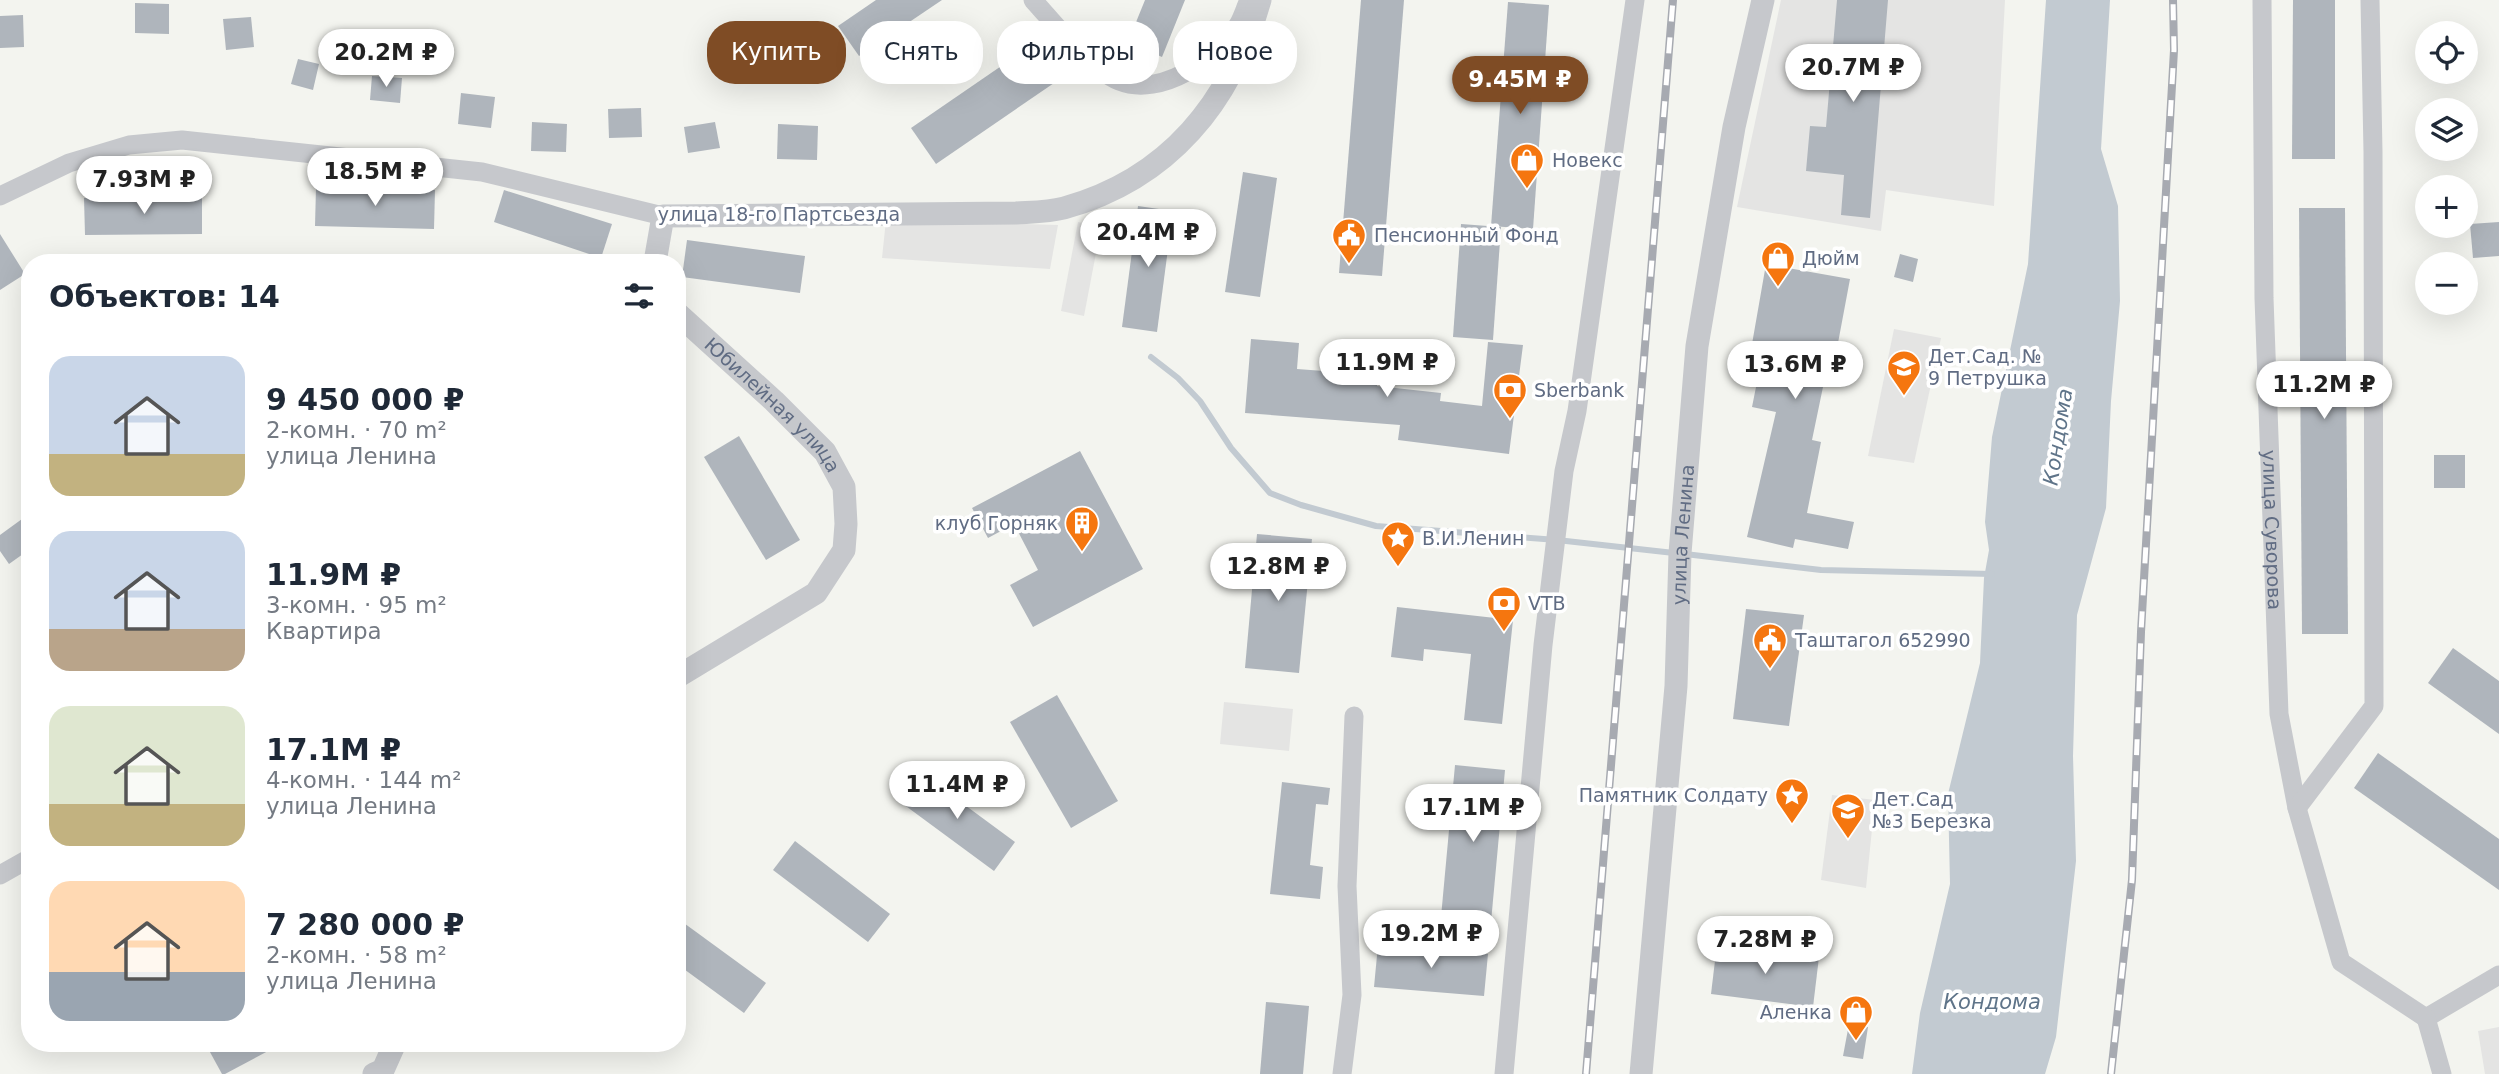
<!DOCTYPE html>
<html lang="ru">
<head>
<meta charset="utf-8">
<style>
	:root { --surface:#fff; --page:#f6f6f7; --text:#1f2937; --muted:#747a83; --accent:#7f4c25 }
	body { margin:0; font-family:"DejaVu Sans",sans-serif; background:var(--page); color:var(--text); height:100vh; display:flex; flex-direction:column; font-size:26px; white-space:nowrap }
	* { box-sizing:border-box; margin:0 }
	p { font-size:23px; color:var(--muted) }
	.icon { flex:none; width:38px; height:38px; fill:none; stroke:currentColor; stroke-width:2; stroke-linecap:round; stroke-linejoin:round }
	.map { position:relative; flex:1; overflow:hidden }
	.details { position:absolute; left:21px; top:254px; width:665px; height:798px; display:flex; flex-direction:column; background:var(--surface); border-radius:28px; box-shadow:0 7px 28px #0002 }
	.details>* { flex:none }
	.banner { position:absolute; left:707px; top:21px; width:665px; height:63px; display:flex; gap:14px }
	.tools { position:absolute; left:2415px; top:21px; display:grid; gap:14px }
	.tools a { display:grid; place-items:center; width:63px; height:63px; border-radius:50%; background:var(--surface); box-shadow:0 7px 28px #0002; font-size:35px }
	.price { position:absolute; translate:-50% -60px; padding:0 16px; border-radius:24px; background:#fff; color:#222; font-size:23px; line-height:46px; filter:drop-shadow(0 2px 4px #0008) }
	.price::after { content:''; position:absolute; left:50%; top:42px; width:21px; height:16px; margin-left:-10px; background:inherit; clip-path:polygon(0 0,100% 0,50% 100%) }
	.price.selected { background:var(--accent); color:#fff }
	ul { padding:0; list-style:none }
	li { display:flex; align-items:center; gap:21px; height:175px; padding:0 28px }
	li span { display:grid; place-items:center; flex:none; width:196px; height:140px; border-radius:21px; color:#555 }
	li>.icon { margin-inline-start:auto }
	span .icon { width:84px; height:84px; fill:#fffc; stroke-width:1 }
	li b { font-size:30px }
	h2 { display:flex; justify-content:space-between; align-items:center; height:84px; padding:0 28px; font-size:30px }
	.pill { padding:0 24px; border-radius:28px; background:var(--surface); box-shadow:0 7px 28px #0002; font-size:24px; line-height:63px }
	.pill.selected { background:var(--accent); color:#fff }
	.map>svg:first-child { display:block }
</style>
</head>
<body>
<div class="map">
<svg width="2499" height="1074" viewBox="0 0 2499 1074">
	<rect width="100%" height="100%" fill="#f3f4ef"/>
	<g fill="#e4e4e3">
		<path d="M1781,0h224l-11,206 -108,-16 -5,41 -144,-24z"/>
		<path d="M886,220l172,5 -8,44 -168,-11z"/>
		<path d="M1078,222l23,5 -17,89 -23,-5z"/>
		<path d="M1894,329l47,9 -27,125 -46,-7z"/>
		<path d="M1224,702l69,7 -4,42 -69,-7z"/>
		<path d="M1832,795l43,5 -9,88 -45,-8z"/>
		<path d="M2499,1027v47h-14l-7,-43z"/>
	</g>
	<path fill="#c2cad1" d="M2046,0h64l-9,149 17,57 2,95 -9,100 -5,107 -29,107 -4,141 3,105 -20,176 -11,37h-133l8,-61 30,-129 -2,-90 32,-131 4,-85 5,-28 -4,-28 7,-85 36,-173z"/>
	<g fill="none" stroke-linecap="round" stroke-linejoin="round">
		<g stroke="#c2cad1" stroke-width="6">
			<path d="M1151,357l27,21 22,23 31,47 39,45 31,12 75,21 181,14 117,13"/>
			<path d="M1685,554l136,16 171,4"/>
		</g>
	</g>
	<g fill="#afb5bc">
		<path d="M876,0h66l-83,56 -21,-30z"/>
		<path d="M1145,0h40l-23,57 -34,-15z"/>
		<path d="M1361,0h43l-22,276 -43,-3z"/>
		<path d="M1837,0h51l-18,218 -29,-3 3,-40 -38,-4 4,-45 16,1z"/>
		<path d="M2293,0h42v159h-43z"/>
		<path d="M1508,2l41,3 -16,224 -42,-3z"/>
		<path d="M135,3l34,1v30l-34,-1z"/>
		<path d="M23,15l1,32 -24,1v-32z"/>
		<path d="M251,17l3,30 -28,3 -3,-31z"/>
		<path d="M1032,45l25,36 -121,83 -25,-36z"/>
		<path d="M298,59l21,5 -6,26 -22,-6z"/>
		<path d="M372,76l30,2 -2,25 -30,-3z"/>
		<path d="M461,93l34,4 -4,31 -33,-4z"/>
		<path d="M641,108l1,29 -33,1 -1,-29z"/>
		<path d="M532,122l35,2 -1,28 -35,-1z"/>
		<path d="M715,122l5,26 -32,5 -4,-26z"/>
		<path d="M778,124l40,2 -1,34 -40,-1z"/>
		<path d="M1243,172l34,6 -17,119 -35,-5z"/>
		<path d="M316,188l119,2 -1,39 -119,-3z"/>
		<path d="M504,190l108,34 -11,34 -107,-36z"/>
		<path d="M202,196v38l-117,1 -1,-37z"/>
		<path d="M1138,206l35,5 -16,121 -35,-5z"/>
		<path d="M2299,208h46l3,426h-46z"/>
		<path d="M2499,222v34l-26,2 -3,-34z"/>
		<path d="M1461,224l40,3 -8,113 -40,-3z"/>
		<path d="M0,234l25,40 -25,16z"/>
		<path d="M687,240l118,16 -5,37 -118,-16z"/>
		<path d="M1900,254l18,5 -5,23 -19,-5z"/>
		<path d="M1766,264l84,15 -15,80 -6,-1 -17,82 9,2 -14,71 47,9 -6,27 -53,-10 -2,9 -46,-11 29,-125 -24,-5 12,-60 -12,-3z"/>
		<path d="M1251,339l48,4 -2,26 80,6v11l64,7 -1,8 42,5 6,-64 35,3 -14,109 -111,-14 2,-15 -155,-12z"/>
		<path d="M739,436l61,104 -34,20 -62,-103z"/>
		<path d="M1080,451l63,118 -110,58 -23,-42 28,-15 -24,-46 -26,14 -16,-30z"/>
		<rect x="2434" y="455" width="31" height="33"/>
		<path d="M22,519l8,11v19l-21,15 -9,-13v-16z"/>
		<path d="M1257,534l55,5 -13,134 -54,-5z"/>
		<path d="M1397,607l116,13 -11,104 -38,-4 7,-66 -47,-5 -1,12 -32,-4z"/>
		<path d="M1746,609l58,6 -15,111 -56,-7z"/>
		<path d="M2453,648l46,33v53l-71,-51z"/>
		<path d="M1057,695l61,106 -47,27 -61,-106z"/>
		<path d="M2378,753l121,86v51l-145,-102z"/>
		<path d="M1455,765l50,5 -14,152 -50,-5z"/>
		<path d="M920,772l95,70 -21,29 -95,-70z"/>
		<path d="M1282,782l48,6 -2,17 -12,-1 -6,61 13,2 -3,32 -50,-5z"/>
		<path d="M795,841l95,73 -22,28 -95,-72z"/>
		<path d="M677,918l89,65 -22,30 -67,-49z"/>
		<path d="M1717,944l102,13 -6,50 -102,-13z"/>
		<path d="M1378,945l110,9 -4,42 -110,-9z"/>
		<path d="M1266,1002l43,4 -6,68h-43z"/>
		<path d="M1849,1024l19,3 -5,32 -20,-3z"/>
		<path d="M205,1043h78l-58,31h-3z"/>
	</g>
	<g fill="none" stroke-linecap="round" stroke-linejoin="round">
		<g stroke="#c6c8cc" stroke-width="19">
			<path d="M1033,0c21,23 57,69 86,81 42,17 98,-22 119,-56 5,-8 7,-17 11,-25"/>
			<path id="s1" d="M2262,0l2,298 15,416 18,94 44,154 85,56"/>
			<path d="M0,196l69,-33 60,-18 53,-5 300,32 181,44"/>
			<path d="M2297,808l77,-102 -1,-554 -3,-152"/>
			<path d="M0,875l30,-17"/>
			<path d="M2426,1018l73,-43"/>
			<path d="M2426,1018l16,56"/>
			<path d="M1342,1074l10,-79 -5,-109 7,-170"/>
			<path d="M1504,1074l39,-429 21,-174 13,-60 58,-411"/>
		</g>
		<g stroke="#c6c8cc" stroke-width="23">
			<path d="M655,262l8,-46 353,-3c16,-1 33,-1 48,-5 105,-29 167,-106 196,-208"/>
			<path id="s2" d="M677,313l97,88 51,51 19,35 2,37 -2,26 -28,43 -139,84"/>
			<path d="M374,1074l9,-4 12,-27"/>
			<path id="s3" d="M1641,1074l35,-388 4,-133 17,-207 37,-219 29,-127"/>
		</g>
		<g stroke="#a7aab1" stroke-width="8">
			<g id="rail">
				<path d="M1586,1074l87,-1074"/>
				<path d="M2111,1074l21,-194 9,-248 33,-582 -1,-50"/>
			</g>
		</g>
		<use href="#rail" stroke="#fff" stroke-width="5" stroke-dasharray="16" stroke-linecap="butt"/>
	</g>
	<defs>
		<g id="shop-pin" transform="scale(1.75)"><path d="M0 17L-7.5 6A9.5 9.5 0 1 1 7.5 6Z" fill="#f5760f" stroke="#fff"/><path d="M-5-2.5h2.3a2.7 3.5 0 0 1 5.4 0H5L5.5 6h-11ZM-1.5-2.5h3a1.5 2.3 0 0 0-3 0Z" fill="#fff"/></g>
		<g id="civic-pin" transform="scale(1.75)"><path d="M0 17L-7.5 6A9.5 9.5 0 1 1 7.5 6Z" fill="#f5760f" stroke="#fff"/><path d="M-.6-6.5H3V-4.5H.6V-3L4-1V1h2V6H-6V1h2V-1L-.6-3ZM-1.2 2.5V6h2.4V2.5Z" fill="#fff"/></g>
		<g id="school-pin" transform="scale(1.75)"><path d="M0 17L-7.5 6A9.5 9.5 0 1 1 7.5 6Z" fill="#f5760f" stroke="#fff"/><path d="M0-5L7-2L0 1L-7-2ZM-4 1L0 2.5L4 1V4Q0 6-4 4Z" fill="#fff"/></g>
		<g id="bank-pin" transform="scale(1.75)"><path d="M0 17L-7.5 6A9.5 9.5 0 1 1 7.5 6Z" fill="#f5760f" stroke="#fff"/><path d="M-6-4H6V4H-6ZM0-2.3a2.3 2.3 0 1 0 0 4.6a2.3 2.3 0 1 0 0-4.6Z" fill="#fff"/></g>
		<g id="building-pin" transform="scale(1.75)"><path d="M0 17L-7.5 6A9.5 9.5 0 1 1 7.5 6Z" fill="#f5760f" stroke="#fff"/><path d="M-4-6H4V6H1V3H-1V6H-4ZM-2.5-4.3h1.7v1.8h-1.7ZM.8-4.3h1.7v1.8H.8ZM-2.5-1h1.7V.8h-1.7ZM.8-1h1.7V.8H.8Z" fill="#fff"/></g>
		<g id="sight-pin" transform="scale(1.75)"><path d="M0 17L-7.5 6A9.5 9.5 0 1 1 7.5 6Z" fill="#f5760f" stroke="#fff"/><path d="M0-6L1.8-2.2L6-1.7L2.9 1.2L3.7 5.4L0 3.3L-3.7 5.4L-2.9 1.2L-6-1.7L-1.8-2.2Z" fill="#fff"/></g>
	</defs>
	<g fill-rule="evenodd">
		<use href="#shop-pin" x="1527" y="160"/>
		<use href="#civic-pin" x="1349" y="235"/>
		<use href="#shop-pin" x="1778" y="258"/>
		<use href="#school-pin" x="1904" y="367"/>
		<use href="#bank-pin" x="1510" y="390"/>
		<use href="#building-pin" x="1082" y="523"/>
		<use href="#sight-pin" x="1398" y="538"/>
		<use href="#bank-pin" x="1504" y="603"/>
		<use href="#civic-pin" x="1770" y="640"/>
		<use href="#sight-pin" x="1792" y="795"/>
		<use href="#school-pin" x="1848" y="810"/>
		<use href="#shop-pin" x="1856" y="1012"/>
	</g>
	<g text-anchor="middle" stroke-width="7" stroke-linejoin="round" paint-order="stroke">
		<g font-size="19" fill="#606c83" stroke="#fff" text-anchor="start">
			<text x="1552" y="167">Новекс</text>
			<text x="1374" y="242">Пенсионный Фонд</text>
			<text x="1802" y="265">Дюйм</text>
			<text x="1928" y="363">Дет.Сад. №<tspan x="1928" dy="22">9 Петрушка</tspan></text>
			<text x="1534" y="397">Sberbank</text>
			<text x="1058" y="530" text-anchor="end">клуб Горняк</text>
			<text x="1422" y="545">В.И.Ленин</text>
			<text x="1528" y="610">VTB</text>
			<text x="1795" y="647">Таштагол 652990</text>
			<text x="1768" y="802" text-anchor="end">Памятник Солдату</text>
			<text x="1872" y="806">Дет.Сад<tspan x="1872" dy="22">№3 Березка</tspan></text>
			<text x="1832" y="1019" text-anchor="end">Аленка</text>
		</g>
		<g font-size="19" fill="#606c83" stroke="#fff">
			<text x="779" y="221">улица 18-го Партсьезда</text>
			<text dy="7" stroke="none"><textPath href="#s2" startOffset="133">Юбилейная улица</textPath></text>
			<text dy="7" stroke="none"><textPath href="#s1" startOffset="530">улица Суворова</textPath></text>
			<text dy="7" stroke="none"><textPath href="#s3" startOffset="541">улица Ленина</textPath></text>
		</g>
		<g font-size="21" font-style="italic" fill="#5f7489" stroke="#fff">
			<text transform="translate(2058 437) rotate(-81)" y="7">Кондома</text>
			<text x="1992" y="1009">Кондома</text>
		</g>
	</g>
</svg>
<div class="tools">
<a><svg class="icon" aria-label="locate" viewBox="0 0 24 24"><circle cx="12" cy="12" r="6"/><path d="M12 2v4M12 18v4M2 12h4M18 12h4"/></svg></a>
<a><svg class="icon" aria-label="layers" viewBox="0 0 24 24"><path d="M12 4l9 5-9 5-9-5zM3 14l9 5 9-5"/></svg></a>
<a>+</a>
<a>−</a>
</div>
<b class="price" style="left:386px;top:89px">20.2M ₽</b>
<b class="price" style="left:1853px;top:104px">20.7M ₽</b>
<b class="price selected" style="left:1520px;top:116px">9.45M ₽</b>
<b class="price" style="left:375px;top:208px">18.5M ₽</b>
<b class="price" style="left:144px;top:216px">7.93M ₽</b>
<b class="price" style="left:1148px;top:269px">20.4M ₽</b>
<b class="price" style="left:1387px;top:399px">11.9M ₽</b>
<b class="price" style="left:1795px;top:401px">13.6M ₽</b>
<b class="price" style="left:2324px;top:421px">11.2M ₽</b>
<b class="price" style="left:1278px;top:603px">12.8M ₽</b>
<b class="price" style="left:957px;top:821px">11.4M ₽</b>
<b class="price" style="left:1473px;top:844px">17.1M ₽</b>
<b class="price" style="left:1431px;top:970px">19.2M ₽</b>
<b class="price" style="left:1765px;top:976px">7.28M ₽</b>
<div class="banner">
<a class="pill selected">Купить</a>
<a class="pill">Снять</a>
<a class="pill">Фильтры</a>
<a class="pill">Новое</a>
</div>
<section class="details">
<h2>Объектов: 14<svg class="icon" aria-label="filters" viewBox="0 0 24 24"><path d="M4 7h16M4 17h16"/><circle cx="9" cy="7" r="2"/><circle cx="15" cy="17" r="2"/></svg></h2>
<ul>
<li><span style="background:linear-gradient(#c9d6e8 70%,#c2b280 0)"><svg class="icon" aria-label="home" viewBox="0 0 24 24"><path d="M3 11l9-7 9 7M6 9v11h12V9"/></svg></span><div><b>9 450 000 ₽</b><p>2-комн. · 70 m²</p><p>улица Ленина</p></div></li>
<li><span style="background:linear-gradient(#c9d6e8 70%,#b9a48a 0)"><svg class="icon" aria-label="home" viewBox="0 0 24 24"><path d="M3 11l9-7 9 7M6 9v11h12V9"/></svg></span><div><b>11.9M ₽</b><p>3-комн. · 95 m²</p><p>Квартира</p></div></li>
<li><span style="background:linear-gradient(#dfe7d0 70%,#c2b280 0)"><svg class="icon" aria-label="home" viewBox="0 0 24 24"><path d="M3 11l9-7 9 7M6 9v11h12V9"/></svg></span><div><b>17.1M ₽</b><p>4-комн. · 144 m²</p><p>улица Ленина</p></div></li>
<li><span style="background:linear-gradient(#ffd9b3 65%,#9aa5b1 0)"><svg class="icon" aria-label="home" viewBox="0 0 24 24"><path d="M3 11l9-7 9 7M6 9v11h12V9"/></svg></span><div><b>7 280 000 ₽</b><p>2-комн. · 58 m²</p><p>улица Ленина</p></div></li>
</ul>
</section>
</div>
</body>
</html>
